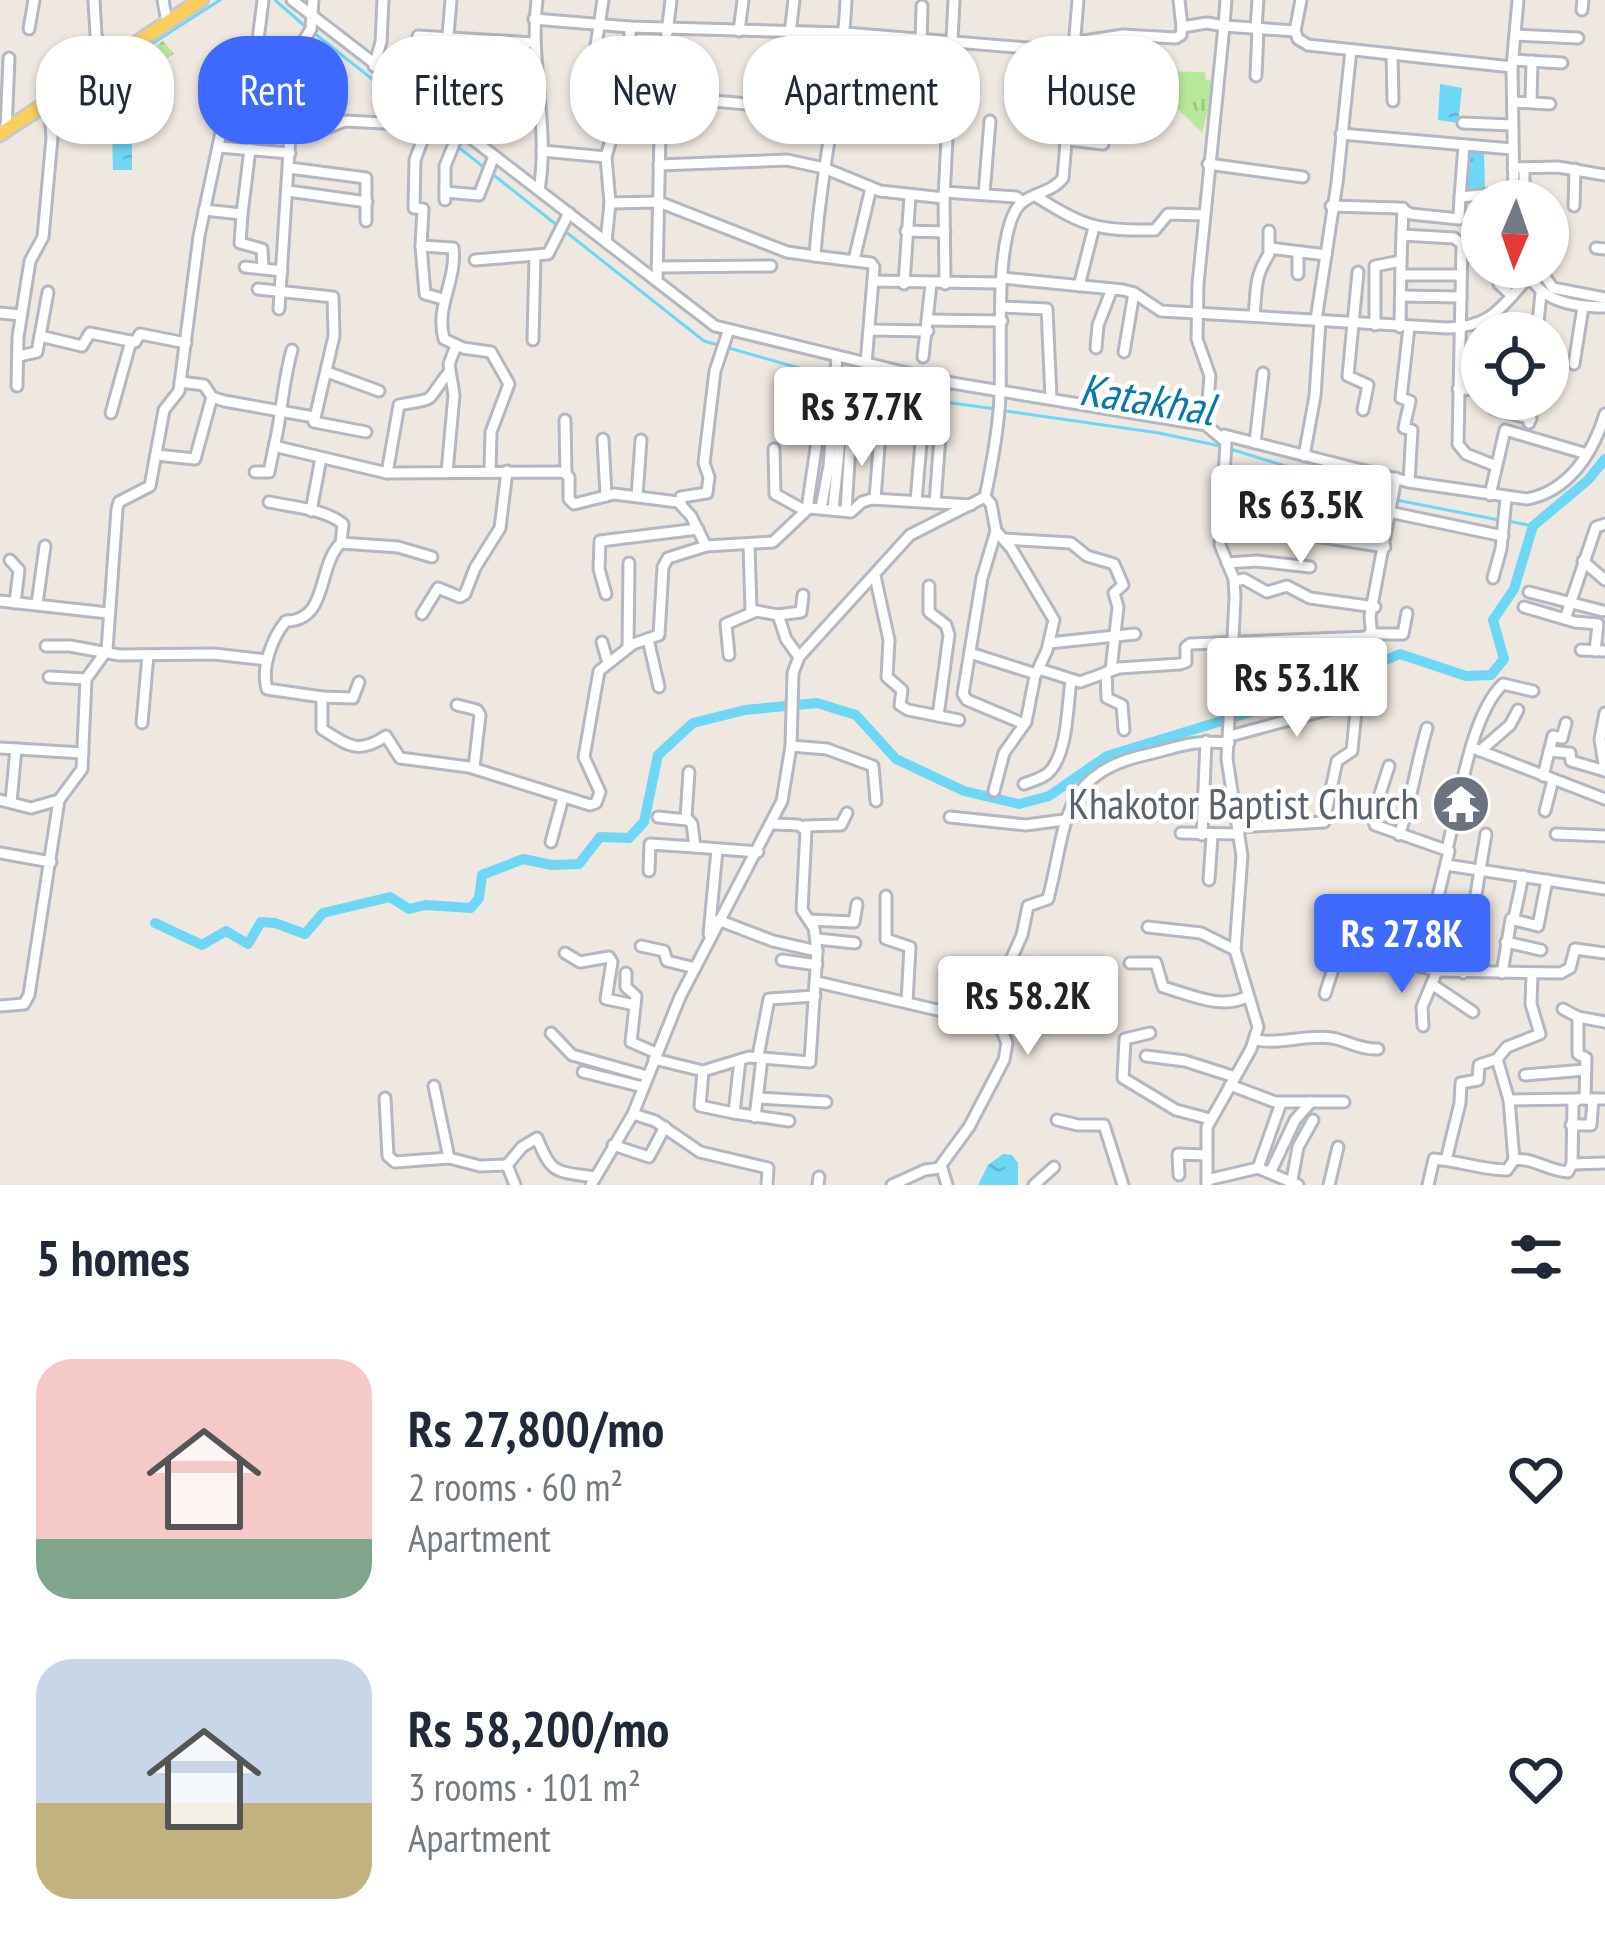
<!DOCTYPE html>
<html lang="en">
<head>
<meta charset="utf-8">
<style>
	:root { --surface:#fff; --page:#f2f2f3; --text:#1f2937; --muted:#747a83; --accent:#3d69ff }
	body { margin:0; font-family:"PT Sans Narrow",sans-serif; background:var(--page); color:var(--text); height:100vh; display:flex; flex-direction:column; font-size:45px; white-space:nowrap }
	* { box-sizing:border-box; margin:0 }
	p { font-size:39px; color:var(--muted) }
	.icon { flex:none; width:66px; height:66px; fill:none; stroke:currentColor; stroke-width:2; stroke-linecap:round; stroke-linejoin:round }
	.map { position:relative; height:1185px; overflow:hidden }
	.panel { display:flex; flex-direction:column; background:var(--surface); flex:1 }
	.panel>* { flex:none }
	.top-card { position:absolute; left:36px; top:36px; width:1533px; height:108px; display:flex; gap:24px }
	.needle { width:78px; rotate:182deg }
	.fabs { position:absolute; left:1461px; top:180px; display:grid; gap:24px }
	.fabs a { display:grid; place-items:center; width:108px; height:108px; border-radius:50%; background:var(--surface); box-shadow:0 3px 9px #0004; font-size:60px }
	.price { position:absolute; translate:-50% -102px; padding:0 27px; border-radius:12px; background:#fff; color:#222; font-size:39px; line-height:78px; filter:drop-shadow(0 3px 6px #0008) }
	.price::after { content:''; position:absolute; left:50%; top:72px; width:36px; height:27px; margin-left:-18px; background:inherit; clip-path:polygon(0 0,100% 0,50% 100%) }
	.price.on { background:var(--accent); color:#fff }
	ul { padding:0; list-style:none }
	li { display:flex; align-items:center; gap:36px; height:300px; padding:0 36px }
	li span { display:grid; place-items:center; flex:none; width:336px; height:240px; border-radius:36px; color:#555 }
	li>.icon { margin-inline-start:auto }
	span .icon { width:144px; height:144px; fill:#fffc; stroke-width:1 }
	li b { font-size:51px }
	h2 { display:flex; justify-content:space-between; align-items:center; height:144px; padding:0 36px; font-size:51px }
	.pill { padding:0 42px; border-radius:48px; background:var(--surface); box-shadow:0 3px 9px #0004; font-size:42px; line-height:108px }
	.pill.on { background:var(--accent); color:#fff }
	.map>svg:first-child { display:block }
</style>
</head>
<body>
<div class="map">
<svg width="1605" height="1185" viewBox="0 0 1605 1185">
	<defs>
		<pattern id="grass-tufts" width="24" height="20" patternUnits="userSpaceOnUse" patternTransform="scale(3)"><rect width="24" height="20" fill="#b8e89a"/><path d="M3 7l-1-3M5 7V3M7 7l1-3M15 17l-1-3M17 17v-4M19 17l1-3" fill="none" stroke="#9ec785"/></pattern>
		<pattern id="garden-dots" width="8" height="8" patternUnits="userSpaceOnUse" patternTransform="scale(3)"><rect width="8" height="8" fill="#b8e89a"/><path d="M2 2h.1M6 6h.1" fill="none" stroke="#9ec785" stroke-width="1.8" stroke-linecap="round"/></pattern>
		<pattern id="water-ripples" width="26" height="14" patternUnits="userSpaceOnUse" patternTransform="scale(3)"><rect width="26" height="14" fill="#6ed7f6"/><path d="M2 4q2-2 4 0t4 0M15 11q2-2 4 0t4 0" fill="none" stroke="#60b9d3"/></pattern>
	</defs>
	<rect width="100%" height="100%" fill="#efe8e0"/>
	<path fill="url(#grass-tufts)" d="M1149,71l56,1 1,8 10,1 -14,52 -32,-32z"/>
	<path fill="url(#garden-dots)" d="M163,41l11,13 -40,23 -10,-10z"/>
	<g fill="url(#water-ripples)">
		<path d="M1440,84l22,4 -4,35 -20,-3z"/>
		<path d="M112,136l20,1v33h-19z"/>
		<path d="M1465,150l19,2 1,39 -23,3z"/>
		<path d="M1003,1154l9,1 6,8v22h-40l10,-20z"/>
	</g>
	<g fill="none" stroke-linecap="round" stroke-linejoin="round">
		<g stroke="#6ed7f6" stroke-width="3">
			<path d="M275,0l32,28"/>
			<path d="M314,33l96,76"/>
			<path d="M82,89l138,-89"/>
			<path d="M53,108l11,-7"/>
			<path d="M434,128l16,12"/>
			<path d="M0,142l47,-30"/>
			<path d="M457,146l101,80"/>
			<path d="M566,232l138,109 127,36"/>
			<path d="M840,379l67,18 89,12"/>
			<path d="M1005,411l154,22 61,13"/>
			<path d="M1230,449l157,48"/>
			<path d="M1396,500l103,20"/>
			<path d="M1508,521l25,5"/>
		</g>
		<path stroke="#6ed7f6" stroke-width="10" d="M155,923l47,22 24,-14 22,13 13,-22 14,1 30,11 18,-21 67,-16 19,12 16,-4 46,3 8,-10 3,-23 41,-16 29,6 27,-1 21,-27 29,1 15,-16 14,-67 35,-32 52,-13 72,-7 39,12 40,44 68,32 55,13 30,-8 58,-40 180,-55 113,-47 66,22 25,-1 13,-16 -11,-39 21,-31 19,-63 55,-46 17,-21"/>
		<g stroke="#b3b7c1" stroke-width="15">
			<g id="minor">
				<path d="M94,0l2,35 10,26"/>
				<path d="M163,0l4,22"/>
				<path d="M292,0l423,326 225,55 266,44"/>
				<path d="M537,0c-8,63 13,127 2,190"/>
				<path d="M846,0c-4,87 -26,170 -31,256l56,7 3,4 -8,97"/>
				<path d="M1179,0l3,27 25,-4 17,3 2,-26"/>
				<path d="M1582,10l1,-10"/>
				<path d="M534,19l96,8 215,6 231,19"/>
				<path d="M630,27v46"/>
				<path d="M1256,28l2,-28"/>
				<path d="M29,29l5,-29"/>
				<path d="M739,31l4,-31"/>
				<path d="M1295,31l6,-31"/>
				<path d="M790,33l4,-33"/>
				<path d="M448,35l3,-35"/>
				<path d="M1515,35l63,3"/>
				<path d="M921,41l1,-35"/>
				<path d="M1077,42l46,-7 53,3 5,-3 1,-8"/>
				<path d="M1392,54l1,47"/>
				<path d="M1513,60l49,3"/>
				<path d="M374,66l7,-24 2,-42"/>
				<path d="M1256,76l2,-47"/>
				<path d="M404,88l10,-22 4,-30 117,7"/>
				<path d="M661,96l288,27"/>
				<path d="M1513,102l37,2"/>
				<path d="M1531,102l1,-41"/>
				<path d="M586,111l17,-111"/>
				<path d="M431,117l-16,43 -1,48 9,1 -2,37 32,2c4,33 -18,58 -9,91l19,9 28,4 18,32 -18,48 -1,38"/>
				<path d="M1463,123l49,2"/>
				<path d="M291,125l33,4 21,-8 59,3 12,-20"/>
				<path d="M6,130l3,-72"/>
				<path d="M1341,134l171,15"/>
				<path d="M1069,140l34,4"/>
				<path d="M1464,146l-4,51 53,-5"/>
				<path d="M219,147l71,6"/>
				<path d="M542,151l64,6 4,46 49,-1 128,50 28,4"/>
				<path d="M606,157l8,-28 47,2"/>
				<path d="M1208,164l95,13"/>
				<path d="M659,165l128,-5 37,8 56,23 64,7"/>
				<path d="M289,168l77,10v43"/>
				<path d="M1513,168l45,-1 47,8"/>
				<path d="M288,191l79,11"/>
				<path d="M445,192l34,3 15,-39"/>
				<path d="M944,192l72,5 7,5"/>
				<path d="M984,194l6,-73"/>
				<path d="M1037,197c48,30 61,34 118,33l13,-16 34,1"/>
				<path d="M445,200v-34l11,-27 -5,-12"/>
				<path d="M1514,201l-2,-134 6,-67"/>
				<path d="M1524,201v-33"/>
				<path d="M1331,206l68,2 12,6 48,5 1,-22"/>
				<path d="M1574,206l1,-37"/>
				<path d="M204,210l38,4 8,-65"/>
				<path d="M242,214l-2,29 22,6 1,18"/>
				<path d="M906,231l39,1"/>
				<path d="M1402,235l52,3 8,6 -4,200 8,10 30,12"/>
				<path d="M606,242l4,-39"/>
				<path d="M1462,244l20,1"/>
				<path d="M421,246l4,48 18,5"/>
				<path d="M1269,248l57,7"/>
				<path d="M1596,248l9,1"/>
				<path d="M475,260l73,-6 21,-41"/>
				<path d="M854,260l17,-72"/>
				<path d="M245,267l37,4"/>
				<path d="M657,267l114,-1"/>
				<path d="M1497,267l2,17 13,12"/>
				<path d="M1525,267c13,34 46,40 80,40"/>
				<path d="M1538,267l15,21 52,10"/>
				<path d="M1358,272l-10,104 20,9 -5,25"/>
				<path d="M1298,274v-21"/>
				<path d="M1401,275h59"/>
				<path d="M657,281l4,-198 10,-83"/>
				<path d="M873,281l126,2 3,-5 121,12 11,3 27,18 286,17c45,-1 54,-21 82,-51"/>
				<path d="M904,284l6,-88"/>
				<path d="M945,284l-1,-86 10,-198"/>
				<path d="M1079,286l15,-59"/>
				<path d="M258,289l75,8 1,39 -20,86 52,10"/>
				<path d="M1401,296l60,1"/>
				<path d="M1002,307l45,2 4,89"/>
				<path d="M279,309l15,-237 7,-27 10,-16 2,-29"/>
				<path d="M0,313l21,2"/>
				<path d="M1254,315c3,-28 0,-37 15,-61v-23"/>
				<path d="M928,320l74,1"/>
				<path d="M1316,320l21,-137 14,-133"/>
				<path d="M1375,325v-59l26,-5 2,-53"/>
				<path d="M1400,327l1,-66"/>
				<path d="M870,330l58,1"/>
				<path d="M1537,333l4,-40"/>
				<path d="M40,336l42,10 8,-13 45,9 5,-8 46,9"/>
				<path d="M533,340l2,-84"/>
				<path d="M1096,348l2,-23 14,-36"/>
				<path d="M292,350c-9,31 -10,62 -17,93l3,4 109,26 176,-1 6,5v22l5,5 40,-10 64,8 13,14 15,30"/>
				<path d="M1124,352l10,-59"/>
				<path d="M19,356l18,-4 11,-60"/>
				<path d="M923,357l8,-73"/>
				<path d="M1574,364l9,-57"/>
				<path d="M327,372l52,19"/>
				<path d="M180,382l24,3 8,12 12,4 90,16"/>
				<path d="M17,386l1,-49 12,-76 13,-24 9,-99 -3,-38"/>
				<path d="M1458,389l24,1"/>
				<path d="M1495,399l-1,10 37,10"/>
				<path d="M111,413l20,-72"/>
				<path d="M565,420l1,54"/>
				<path d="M1529,423l5,-24"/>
				<path d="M1224,435l185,47 118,17c42,-8 66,-46 78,-85"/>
				<path d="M603,439l3,57"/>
				<path d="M1255,443l8,-70"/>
				<path d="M774,449l1,45 29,16"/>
				<path d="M156,455l39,4 17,-62"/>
				<path d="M1304,456l11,-60 5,-75"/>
				<path d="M255,472h14l6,-29"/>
				<path d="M447,472l7,-77 -5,-31 7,-18"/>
				<path d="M387,473l12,-68c42,-8 24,-1 50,-33"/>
				<path d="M1409,482l3,-52 -8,-2 6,-27 -9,-3 8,-71"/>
				<path d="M1225,486l11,-7 32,8 4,17 65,-3 166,35"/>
				<path d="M1490,495l15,-65 82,24"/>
				<path d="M637,496l4,-56"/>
				<path d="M985,497l6,7 5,27 -14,47 -19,116 4,6 57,24"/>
				<path d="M875,499l6,-78"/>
				<path d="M916,501l5,-58"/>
				<path d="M269,502c24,5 56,7 74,22l-2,19c-24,22 -12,78 -55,78 -14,17 -25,46 -19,68l55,8v32c28,18 37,25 64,7l14,22 69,9 121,38 6,-2 4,-11 -16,-35 15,-86 34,-27 26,-9 4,-68 5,-9 38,-12 67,-4 36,-34 42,4 11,-10 10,-3 99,6"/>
				<path d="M935,503l7,-93"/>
				<path d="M681,504v-7l26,-4 2,-16 -5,-14 11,-92 13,-39"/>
				<path d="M821,508l8,-42 8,-109"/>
				<path d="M807,509l10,-68"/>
				<path d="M833,509l9,-87"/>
				<path d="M311,511l10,-53"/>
				<path d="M846,511l7,-115"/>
				<path d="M1350,518l36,6"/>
				<path d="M1290,532l95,15"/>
				<path d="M1003,539l68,4 16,13 27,8 9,21 -9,8 4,14 -7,63"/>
				<path d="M341,543l57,4 34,10"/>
				<path d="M749,545l2,65 27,5 8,24 13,18"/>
				<path d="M10,560l9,10 -4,33"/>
				<path d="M1583,561l22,19"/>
				<path d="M1227,563l30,-2 53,6"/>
				<path d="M875,576l14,64 -2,37 15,13 -2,15 8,5 51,10"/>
				<path d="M1493,578l8,-29 5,-51"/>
				<path d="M1235,581l9,-2 23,13 20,-6 23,12 65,9"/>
				<path d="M929,586v26l17,13 3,10 -11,81"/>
				<path d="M1529,592l74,19"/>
				<path d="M606,594l-7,-25 1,-28 98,-12"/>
				<path d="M0,601l108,12"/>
				<path d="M37,604l8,-58"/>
				<path d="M1524,607l51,15 23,2 -3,27"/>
				<path d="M422,614l16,-26 22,9 5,-3 10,-26 25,-40 7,-57"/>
				<path d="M778,615l23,-3 2,-17"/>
				<path d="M1565,619l31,-92 9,-3"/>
				<path d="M1369,634h34l4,-21"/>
				<path d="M648,639l11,48"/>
				<path d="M602,642l6,21"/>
				<path d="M1049,643l86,-9"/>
				<path d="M46,646h24l49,9 95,-1 53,6"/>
				<path d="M628,648l1,-85"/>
				<path d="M1581,650l24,1"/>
				<path d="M970,653l66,21"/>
				<path d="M729,655l-3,-31 28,-12"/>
				<path d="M1039,669l41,13 39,-14 61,-4 6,-2v-15l4,-3 179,-7"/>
				<path d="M1106,672l1,26 15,7 2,25"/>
				<path d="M49,677l37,2"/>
				<path d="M322,697l31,1 6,-16"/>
				<path d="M457,705l20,5 3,5 -6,53"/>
				<path d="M1605,713l-5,26 5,32"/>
				<path d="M142,723l6,-68"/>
				<path d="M1230,736l126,-34"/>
				<path d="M791,746l36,3 46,17 3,35"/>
				<path d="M0,748l83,5"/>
				<path d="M1473,748l132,51"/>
				<path d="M1480,751l30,-26 8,-15"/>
				<path d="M1549,751l21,2 1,8 34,10"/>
				<path d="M1389,766l-9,28 2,8 -9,16 2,7 74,26 -28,116"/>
				<path d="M689,772l-3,45 6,7 3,23 63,5"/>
				<path d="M1543,776l10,-40 9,2 4,-15"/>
				<path d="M1024,784c10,-4 21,-6 27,-14 17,-21 16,-63 20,-89"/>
				<path d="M994,791l10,-38 22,-31 9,-46 12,-26 7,-30 -43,-72 -15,-17"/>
				<path d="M0,800l31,8 28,-8"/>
				<path d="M11,802l5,-53"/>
				<path d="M1545,811l8,-31"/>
				<path d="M658,817l29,3"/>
				<path d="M950,817l76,8 38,-5"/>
				<path d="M804,826l37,-1 6,-12"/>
				<path d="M1238,827l86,-5 13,-61 15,-10 5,-50 18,-27 -5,-58 26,-138"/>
				<path d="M1181,833l58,1"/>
				<path d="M1556,834l49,2"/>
				<path d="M1202,835l4,-94"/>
				<path d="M1399,835c13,-35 17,-71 28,-107"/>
				<path d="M551,842l12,-44"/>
				<path d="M1447,849c12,-45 23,-134 56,-165l30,7"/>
				<path d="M0,853l51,9"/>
				<path d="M1446,865l159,24"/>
				<path d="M649,871l1,-27 45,3"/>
				<path d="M1209,880l3,-44"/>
				<path d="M886,896v43l24,8 -3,54"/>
				<path d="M1514,918l9,-42"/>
				<path d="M718,920l55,21 44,10"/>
				<path d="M809,920l45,2 3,-18"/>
				<path d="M1148,927l53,6 34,17"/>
				<path d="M709,934l8,-84"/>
				<path d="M817,939l38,4"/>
				<path d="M1506,942l35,8"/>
				<path d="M1349,944l88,27 124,2 9,-5 5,-19 30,4"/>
				<path d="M641,946l23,5 3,10 28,7"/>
				<path d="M565,953l15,9 29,-5 3,5 -6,37 29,6"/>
				<path d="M782,960l35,5"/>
				<path d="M1130,963h26l7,24c26,7 59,24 85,9"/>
				<path d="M626,973v14l10,9 -5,46 25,11"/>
				<path d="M1463,973l23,-139"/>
				<path d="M1502,973l9,-54 27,7 9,-46"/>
				<path d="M817,982l185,43"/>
				<path d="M1433,985l40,27"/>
				<path d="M1325,994l9,-28 26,-40 12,-2 17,6 13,-24 33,5"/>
				<path d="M0,1006l24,-2 5,-9 30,-195 23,-31 4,-90 21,-29 10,-141 2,-7 31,-16 14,-76 15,-19 20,-155 25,-118 26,-14 13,-104"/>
				<path d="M1563,1009l15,8 27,5"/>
				<path d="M1578,1017v37l8,4 -1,41"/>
				<path d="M1423,1026l-1,-19 15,-36"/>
				<path d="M551,1033l21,22 75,21"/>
				<path d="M1150,1033l-25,6 -2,39 53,32 34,9"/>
				<path d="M1255,1040c26,5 51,-6 77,-2 16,3 29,12 46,11"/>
				<path d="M758,1056l11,-57 46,-3"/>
				<path d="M1146,1056l39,5 50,16"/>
				<path d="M762,1058l48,4 7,-111 -3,-23 -12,-18 4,-80 -8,-5 -25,-1"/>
				<path d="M654,1059l49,12 46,-14 13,1 -7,59"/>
				<path d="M740,1060l-6,53 55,8"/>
				<path d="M703,1071l-3,35 34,7"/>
				<path d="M583,1072l60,15"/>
				<path d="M1525,1075l60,-5"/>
				<path d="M1230,1085l45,17h69"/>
				<path d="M434,1086l15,72"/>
				<path d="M385,1098l3,58 7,6 54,-4 31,8 27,-1"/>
				<path d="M758,1098l68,4"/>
				<path d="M1509,1100l69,-1"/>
				<path d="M633,1114l22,7 45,31 68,16 -1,17"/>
				<path d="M1057,1120l21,5h26l19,60"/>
				<path d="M1571,1125h20l2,-26"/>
				<path d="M613,1145l36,12 16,-30"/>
				<path d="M1446,1160l14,-57 1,-20 17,-3 1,-15 18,-6"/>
				<path d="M1514,1160l-5,-60 -12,-41 10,-12 33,-13 -9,-30 1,-30"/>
				<path d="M1572,1164l33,-1"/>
				<path d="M507,1165l15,-18 15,-9c15,37 18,33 57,39"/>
				<path d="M507,1165l8,20"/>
				<path d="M1258,1168l23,-65"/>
				<path d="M1271,1171l24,-51 16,-18"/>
				<path d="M1179,1175l-1,-21 27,1"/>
				<path d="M1207,1180l51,-12 40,17"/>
				<path d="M1292,1180l6,-33 15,-27"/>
				<path d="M591,1185l42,-71 47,-117 102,-196 9,-55 2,-73 6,-16 111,-122 75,-38c7,-33 14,-69 15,-103 2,-43 -6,-151 17,-186 10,-15 34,-14 46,-30l15,-178"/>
				<path d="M818,1185l1,-8"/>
				<path d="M892,1185l33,-15 15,-2"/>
				<path d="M947,1185l-6,-20 28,-38 35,-67 3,-17 -5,-12 -2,-47 22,-49 6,-29 20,-7c19,-71 10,-125 97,-144 35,-8 44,-15 84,-12"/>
				<path d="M1034,1185l20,-18"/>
				<path d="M1207,1185v-58l44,-78 7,-22 -23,-77 7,-94 -15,-97 8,-161 -1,-19 -14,-34 6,-103 -20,-17 4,-49 -13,-37 1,-55 26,-258 71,5 3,8 10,6 204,22"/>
				<path d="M1329,1185l9,-38"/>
				<path d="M1428,1185l6,-26c25,2 50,11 73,11l7,-10c19,-3 34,11 54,12l4,-8 1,-60 5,-5h27"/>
			</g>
		</g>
		<g stroke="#c8c8c8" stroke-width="18">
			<path id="major" d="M0,134l201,-134"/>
		</g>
		<use href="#minor" stroke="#fff" stroke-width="9"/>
		<use href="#major" stroke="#f9ce5b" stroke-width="12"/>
	</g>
	<defs>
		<g id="temple-disc" transform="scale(3)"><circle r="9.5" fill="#6b7280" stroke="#fff"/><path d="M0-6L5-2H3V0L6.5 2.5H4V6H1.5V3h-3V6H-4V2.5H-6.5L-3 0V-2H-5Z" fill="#fff"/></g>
	</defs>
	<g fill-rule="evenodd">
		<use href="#temple-disc" x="1461" y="804"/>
	</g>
	<g text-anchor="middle" stroke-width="9" stroke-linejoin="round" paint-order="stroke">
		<g font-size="42" fill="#5b616d" stroke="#fff" text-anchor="end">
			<text x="1419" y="819">Khakotor Baptist Church</text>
		</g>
		<g font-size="45" font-style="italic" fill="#0678a9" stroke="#fff">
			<text transform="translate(1147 399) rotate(9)" y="16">Katakhal</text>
		</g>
	</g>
</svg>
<div class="fabs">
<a><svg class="needle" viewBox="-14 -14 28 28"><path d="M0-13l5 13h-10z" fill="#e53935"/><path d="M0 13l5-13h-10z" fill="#747a83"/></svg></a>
<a><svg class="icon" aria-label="locate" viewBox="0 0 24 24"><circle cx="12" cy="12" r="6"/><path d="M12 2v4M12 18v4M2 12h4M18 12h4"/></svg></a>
</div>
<b class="price" style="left:862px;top:469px">Rs 37.7K</b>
<b class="price" style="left:1301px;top:567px">Rs 63.5K</b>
<b class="price" style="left:1297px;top:740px">Rs 53.1K</b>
<b class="price on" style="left:1402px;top:996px">Rs 27.8K</b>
<b class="price" style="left:1028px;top:1058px">Rs 58.2K</b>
<div class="top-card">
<a class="pill">Buy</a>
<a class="pill on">Rent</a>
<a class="pill">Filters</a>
<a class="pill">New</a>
<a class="pill">Apartment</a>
<a class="pill">House</a>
</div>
</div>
<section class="panel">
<h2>5 homes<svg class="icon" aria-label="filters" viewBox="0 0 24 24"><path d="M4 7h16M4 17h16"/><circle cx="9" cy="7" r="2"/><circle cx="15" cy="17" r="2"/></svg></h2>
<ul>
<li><span style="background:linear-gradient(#f6c9c9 75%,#7fa58c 0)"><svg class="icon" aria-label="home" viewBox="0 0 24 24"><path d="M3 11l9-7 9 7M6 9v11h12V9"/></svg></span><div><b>Rs 27,800/mo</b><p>2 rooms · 60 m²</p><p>Apartment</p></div><svg class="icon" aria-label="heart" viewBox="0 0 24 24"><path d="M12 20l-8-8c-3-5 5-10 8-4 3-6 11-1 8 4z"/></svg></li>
<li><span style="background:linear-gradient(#c9d6e8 60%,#c2b280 0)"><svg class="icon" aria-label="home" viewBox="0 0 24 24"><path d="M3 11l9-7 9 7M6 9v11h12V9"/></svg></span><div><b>Rs 58,200/mo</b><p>3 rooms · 101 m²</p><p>Apartment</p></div><svg class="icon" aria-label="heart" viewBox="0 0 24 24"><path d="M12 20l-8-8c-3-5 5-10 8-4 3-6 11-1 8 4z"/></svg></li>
</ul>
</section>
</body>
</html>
